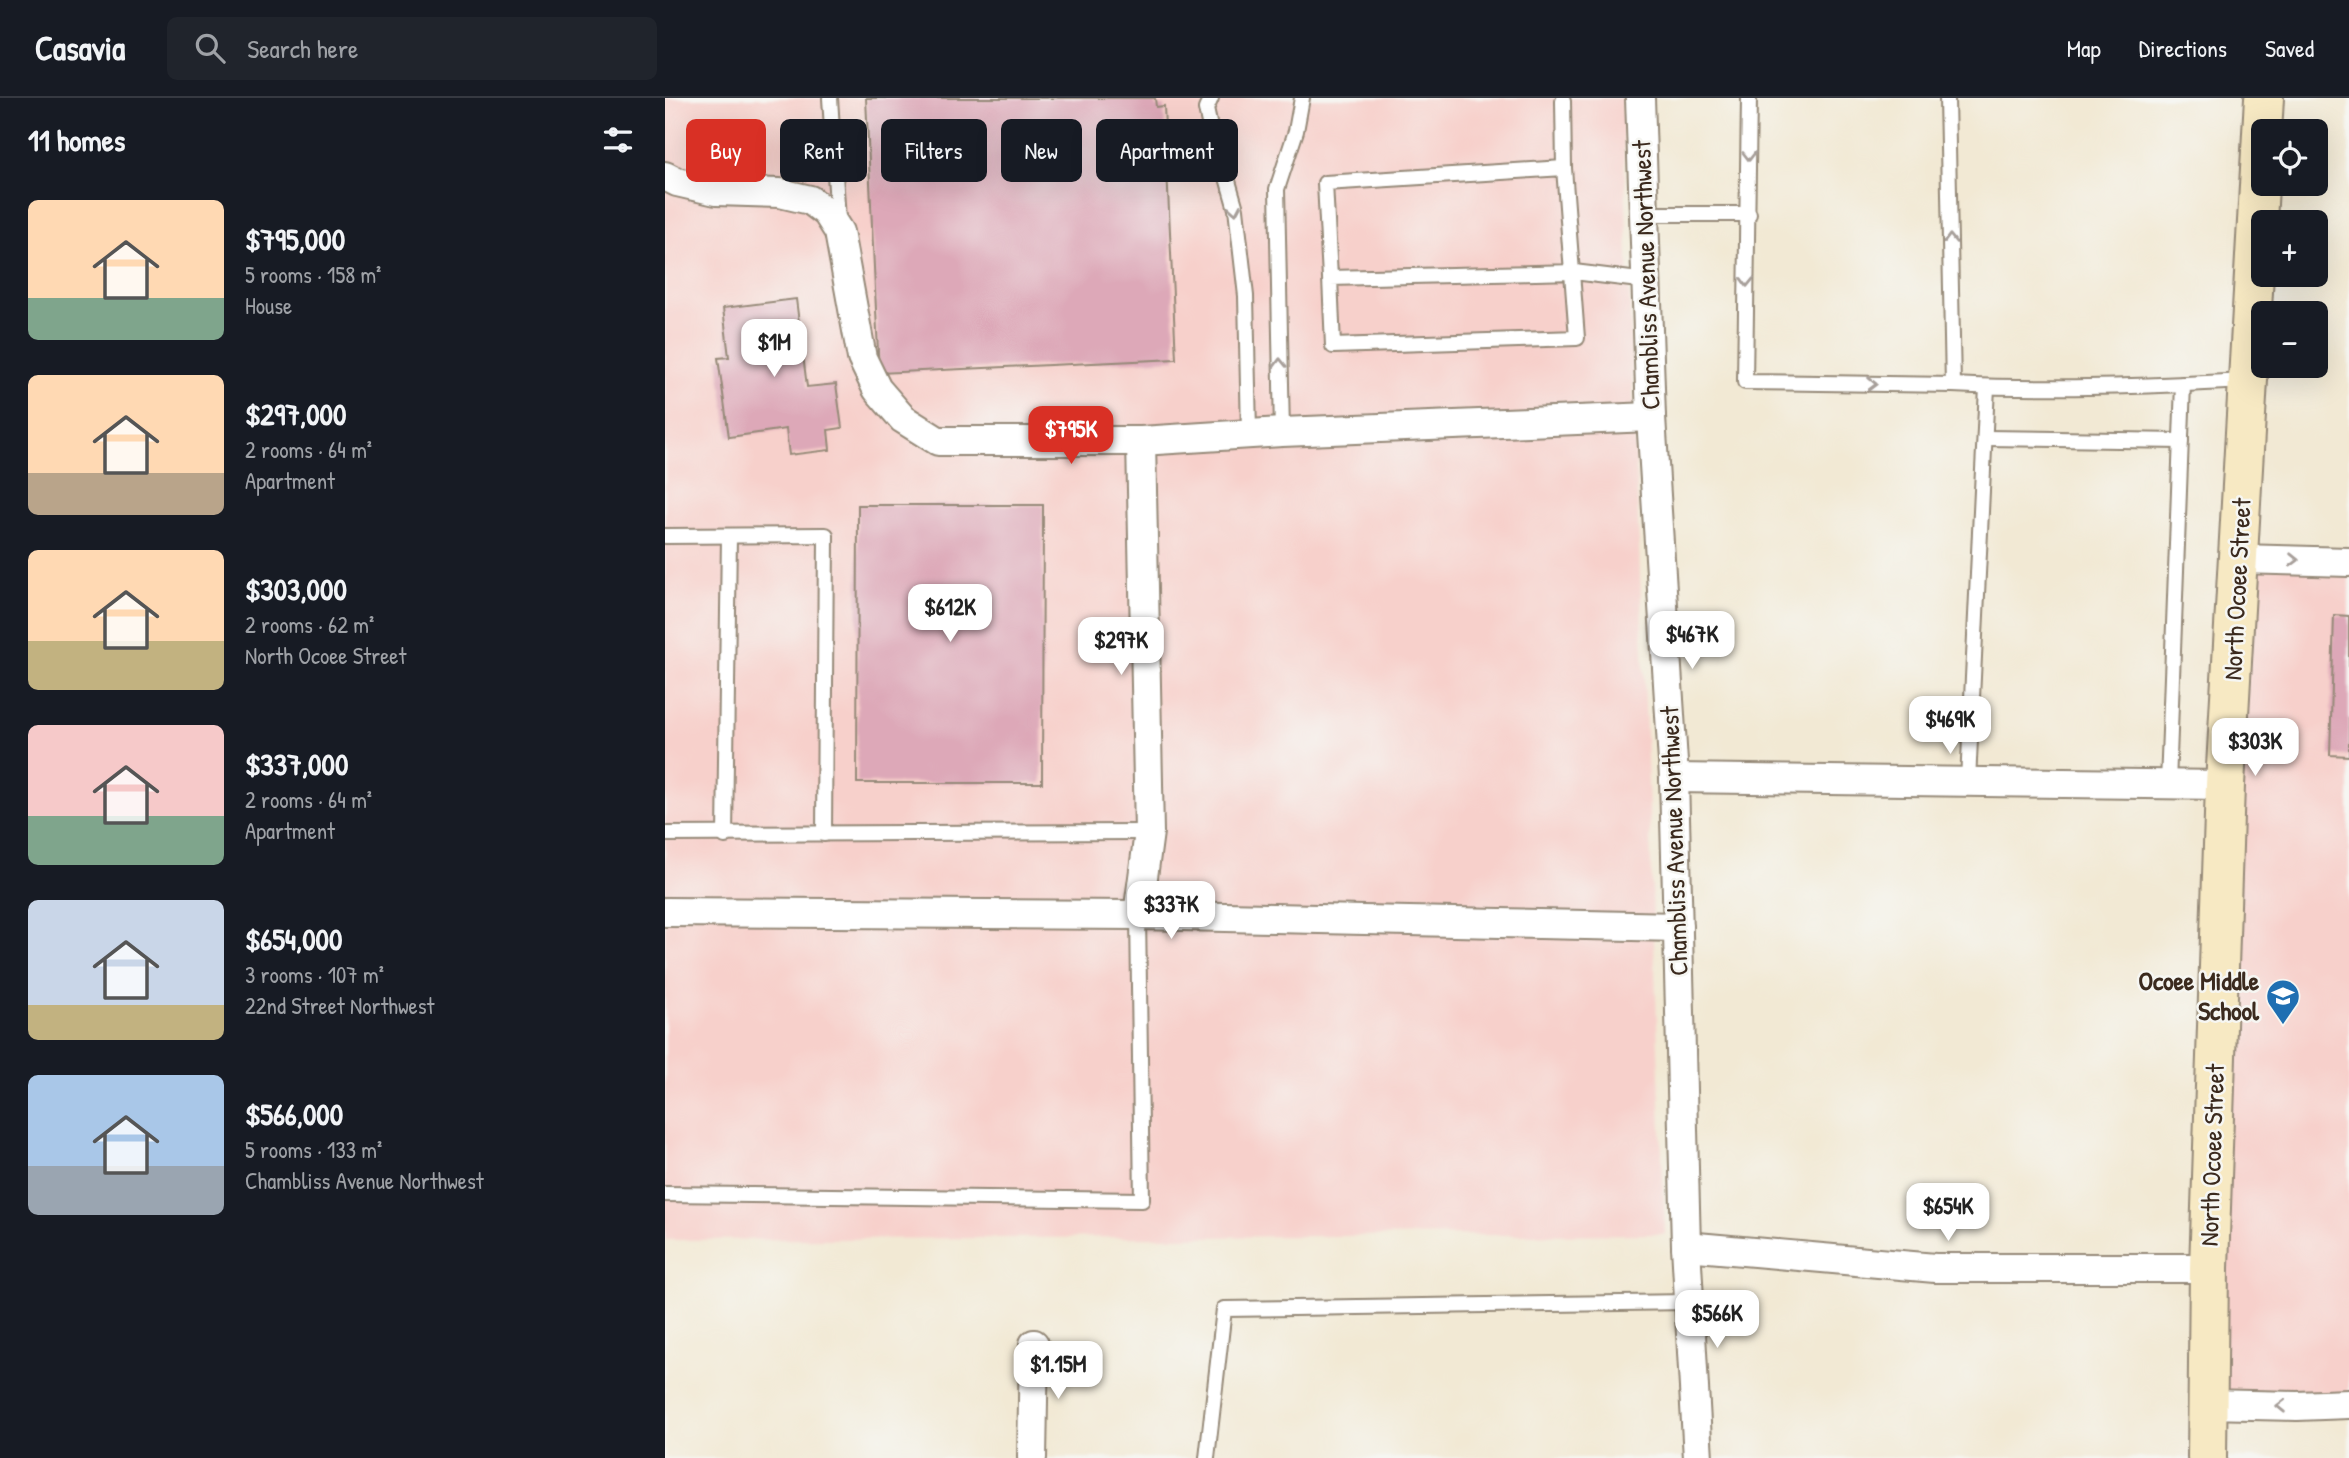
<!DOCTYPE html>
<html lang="en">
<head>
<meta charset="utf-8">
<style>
	:root { --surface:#171b24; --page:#20242c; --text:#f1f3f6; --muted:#9ea1a6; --line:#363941; --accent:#d93025 }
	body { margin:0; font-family:"Patrick Hand",sans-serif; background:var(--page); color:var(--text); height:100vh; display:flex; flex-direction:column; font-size:26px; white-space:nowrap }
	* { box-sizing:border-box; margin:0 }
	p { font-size:23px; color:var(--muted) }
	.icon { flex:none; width:38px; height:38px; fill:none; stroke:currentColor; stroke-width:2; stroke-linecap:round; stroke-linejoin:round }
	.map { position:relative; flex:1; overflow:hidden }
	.side { display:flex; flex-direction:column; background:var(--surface); width:665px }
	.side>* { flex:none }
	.hud { position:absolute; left:21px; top:21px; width:665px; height:63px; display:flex; gap:14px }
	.fabs { position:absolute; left:1586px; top:21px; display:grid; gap:14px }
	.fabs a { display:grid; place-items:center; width:77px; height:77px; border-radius:10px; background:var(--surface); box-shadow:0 7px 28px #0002; font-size:35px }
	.price { position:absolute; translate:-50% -60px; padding:0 16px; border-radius:14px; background:#fff; color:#222; font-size:23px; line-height:46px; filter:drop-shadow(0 2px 4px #0008) }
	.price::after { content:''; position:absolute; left:50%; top:42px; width:21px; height:16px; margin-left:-10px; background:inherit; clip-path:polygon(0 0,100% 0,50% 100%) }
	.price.active { background:var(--accent); color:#fff }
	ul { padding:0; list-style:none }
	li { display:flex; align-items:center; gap:21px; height:175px; padding:0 28px }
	li span { display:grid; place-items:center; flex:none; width:196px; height:140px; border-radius:10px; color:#555 }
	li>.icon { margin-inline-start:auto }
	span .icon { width:84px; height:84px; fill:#fffc; stroke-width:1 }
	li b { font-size:30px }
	h2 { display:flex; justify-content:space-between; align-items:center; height:84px; padding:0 28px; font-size:30px }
	.pill { padding:0 24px; border-radius:10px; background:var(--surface); box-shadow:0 7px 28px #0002; font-size:24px; line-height:63px }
	.pill.active { background:var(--accent); color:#fff }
	header { display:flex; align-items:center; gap:42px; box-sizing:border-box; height:98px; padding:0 35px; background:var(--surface); border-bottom:2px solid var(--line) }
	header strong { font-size:33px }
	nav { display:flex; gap:38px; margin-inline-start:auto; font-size:24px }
	.search { width:490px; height:63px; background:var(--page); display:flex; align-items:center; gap:18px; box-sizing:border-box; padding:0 24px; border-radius:10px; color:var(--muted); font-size:26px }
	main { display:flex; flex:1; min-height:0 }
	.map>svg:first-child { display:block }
</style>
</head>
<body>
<header>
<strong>Casavia</strong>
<div class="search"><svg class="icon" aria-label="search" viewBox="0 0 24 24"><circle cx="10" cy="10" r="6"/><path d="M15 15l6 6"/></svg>Search here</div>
<nav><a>Map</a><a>Directions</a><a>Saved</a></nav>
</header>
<main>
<section class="side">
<h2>11 homes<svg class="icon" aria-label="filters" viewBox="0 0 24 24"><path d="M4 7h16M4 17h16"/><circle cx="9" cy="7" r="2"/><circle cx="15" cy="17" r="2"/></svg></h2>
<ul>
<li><span style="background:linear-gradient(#ffd9b3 70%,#7fa58c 0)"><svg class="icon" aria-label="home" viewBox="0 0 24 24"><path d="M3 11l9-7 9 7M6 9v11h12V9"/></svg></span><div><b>$795,000</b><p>5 rooms · 158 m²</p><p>House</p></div></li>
<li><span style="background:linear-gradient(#ffd9b3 70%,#b9a48a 0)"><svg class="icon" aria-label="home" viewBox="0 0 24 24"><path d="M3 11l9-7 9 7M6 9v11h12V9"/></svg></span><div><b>$297,000</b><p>2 rooms · 64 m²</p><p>Apartment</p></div></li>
<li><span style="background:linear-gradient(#ffd9b3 65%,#c2b280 0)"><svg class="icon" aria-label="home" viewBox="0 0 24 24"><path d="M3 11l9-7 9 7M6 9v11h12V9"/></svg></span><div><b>$303,000</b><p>2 rooms · 62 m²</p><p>North Ocoee Street</p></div></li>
<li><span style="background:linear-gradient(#f6c9c9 65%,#7fa58c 0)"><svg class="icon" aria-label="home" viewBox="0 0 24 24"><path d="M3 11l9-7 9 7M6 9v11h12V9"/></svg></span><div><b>$337,000</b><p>2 rooms · 64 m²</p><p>Apartment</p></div></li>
<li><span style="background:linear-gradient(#c9d6e8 75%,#c2b280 0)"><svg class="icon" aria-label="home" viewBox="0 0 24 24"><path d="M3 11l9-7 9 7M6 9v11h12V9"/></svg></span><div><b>$654,000</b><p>3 rooms · 107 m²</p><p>22nd Street Northwest</p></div></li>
<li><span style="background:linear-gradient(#a9c7e8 65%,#9aa5b1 0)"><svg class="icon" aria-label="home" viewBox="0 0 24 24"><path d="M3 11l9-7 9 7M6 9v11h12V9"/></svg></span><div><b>$566,000</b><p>5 rooms · 133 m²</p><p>Chambliss Avenue Northwest</p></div></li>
</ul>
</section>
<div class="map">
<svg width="1684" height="1360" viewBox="0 0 1684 1360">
	<rect width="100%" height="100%" fill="#f6f6f2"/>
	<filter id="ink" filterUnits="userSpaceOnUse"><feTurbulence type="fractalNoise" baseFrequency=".0143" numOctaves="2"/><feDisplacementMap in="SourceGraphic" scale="14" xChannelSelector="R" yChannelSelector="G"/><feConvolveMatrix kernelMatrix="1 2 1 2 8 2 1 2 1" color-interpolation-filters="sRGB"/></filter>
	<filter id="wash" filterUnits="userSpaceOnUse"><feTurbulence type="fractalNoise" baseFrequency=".00686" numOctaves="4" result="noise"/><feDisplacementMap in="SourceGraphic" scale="28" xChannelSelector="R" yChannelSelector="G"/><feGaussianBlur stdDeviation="1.57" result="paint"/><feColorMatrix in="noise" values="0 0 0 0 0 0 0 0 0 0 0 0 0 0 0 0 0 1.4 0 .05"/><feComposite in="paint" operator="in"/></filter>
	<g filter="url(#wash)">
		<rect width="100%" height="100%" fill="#f2e9d4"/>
		<g fill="#f7d0cb">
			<path d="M0,0h957l43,1136 -1000,6z"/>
			<path d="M1574,461l110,3v842h-142z"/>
		</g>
		<g id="blocks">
			<g fill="#dda8b8">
				<path d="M201,0h289l1,9 8,-1 12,253 -297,14z"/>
				<path d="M131,201l11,88 29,-3 6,44 -14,2 2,20 -41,5 -3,-26 -57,8 -11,-79 11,-1 -6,-49z"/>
				<path d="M193,407h185l-1,278h-185z"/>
				<path d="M1669,517l15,1v140l-19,-1z"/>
			</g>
		</g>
	</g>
	<g filter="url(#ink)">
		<use href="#blocks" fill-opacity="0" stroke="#968a79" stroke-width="2"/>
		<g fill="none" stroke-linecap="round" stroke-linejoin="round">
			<g stroke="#968a79" stroke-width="18">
				<g id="service">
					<path d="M165,0l8,122"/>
					<path d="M546,0l-5,11 8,37 12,28 10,35 10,87 3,137"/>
					<path d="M1084,0l-4,284 208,3 -6,-287"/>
					<path d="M898,3l1,67"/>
					<path d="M979,116h105"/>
					<path d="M665,180l3,68 244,-8 -13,-170 -239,15 5,95 244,-6 73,9"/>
					<path d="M1288,287c98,5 197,1 295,-4"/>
					<path d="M617,334l-5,-243 19,-58 6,-33"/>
					<path d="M1320,340l196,3"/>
					<path d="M0,438l161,-1 -2,299"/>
					<path d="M1303,683l19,-394"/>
					<path d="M1503,686l15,-400"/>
					<path d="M0,736l484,-2"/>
					<path d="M60,738l4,-300"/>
					<path d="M0,1096l477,6 -4,-285"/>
					<path d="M542,1360l17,-149 466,-7"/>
				</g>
			</g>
			<g stroke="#968a79" stroke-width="32">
				<g id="minor">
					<path d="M975,0l11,319 23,361 12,468 12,212"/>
					<path d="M0,78l12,6 39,9 64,2 30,7 17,13 12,19 23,126 15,31 26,30 35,22h203l141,-9 369,-15"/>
					<path d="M1574,461l110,3"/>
					<path d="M1009,680l551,7"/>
					<path d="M0,814l473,3 540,12"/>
					<path d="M473,817l11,-83 -8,-391"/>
					<path d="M1021,1148l249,22h274"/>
					<path d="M1542,1306l90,2 52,-2"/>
					<path d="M367,1360l2,-114"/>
				</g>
			</g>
			<g stroke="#968a79" stroke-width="42">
				<path id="secondary" d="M1542,1360l2,-190 16,-483 39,-687"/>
			</g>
			<use href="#service" stroke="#fff" stroke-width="14"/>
			<use href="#minor" stroke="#fff" stroke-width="28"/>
			<use href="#secondary" stroke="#f7e9c3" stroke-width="38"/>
		</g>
		<defs><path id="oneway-chevron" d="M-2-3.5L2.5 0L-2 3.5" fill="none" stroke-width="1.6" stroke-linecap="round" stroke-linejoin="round" transform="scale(1.75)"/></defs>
		<g stroke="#a79f9a">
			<use href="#oneway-chevron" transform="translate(1084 58) rotate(90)"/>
			<use href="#oneway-chevron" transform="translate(570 112) rotate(80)"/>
			<use href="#oneway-chevron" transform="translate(1285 141) rotate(-91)"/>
			<use href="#oneway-chevron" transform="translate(1082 184) rotate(91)"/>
			<use href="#oneway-chevron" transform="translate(615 265) rotate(-91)"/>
			<use href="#oneway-chevron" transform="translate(1207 286) rotate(1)"/>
			<use href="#oneway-chevron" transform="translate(1629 462) rotate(1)"/>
			<use href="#oneway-chevron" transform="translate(1616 1308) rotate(-179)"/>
		</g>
	</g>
	<defs>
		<g id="school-pin" transform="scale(1.75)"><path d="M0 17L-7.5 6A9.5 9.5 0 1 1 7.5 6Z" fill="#1f6fb2" stroke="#f6f6f2"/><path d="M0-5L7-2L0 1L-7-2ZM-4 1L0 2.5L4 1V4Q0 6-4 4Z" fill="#fff"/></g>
	</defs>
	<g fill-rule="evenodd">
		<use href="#school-pin" x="1618" y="898"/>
	</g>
	<g text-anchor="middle" stroke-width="5" stroke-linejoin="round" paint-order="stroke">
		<g font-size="26" fill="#3b2a1e" stroke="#f6f6f2">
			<text transform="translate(981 177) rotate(-92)" y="9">Chambliss Avenue Northwest</text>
			<text transform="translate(1572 491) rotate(-87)" y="9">North Ocoee Street</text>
			<text transform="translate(1009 743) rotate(-92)" y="9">Chambliss Avenue Northwest</text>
			<text transform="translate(1547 1057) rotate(-88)" y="9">North Ocoee Street</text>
		</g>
		<g font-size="26" font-weight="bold" fill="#3b2a1e" stroke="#f6f6f2" text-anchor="end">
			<text x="1594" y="892">Ocoee Middle<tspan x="1594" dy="30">School</tspan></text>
		</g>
	</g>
</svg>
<div class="fabs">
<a><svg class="icon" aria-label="locate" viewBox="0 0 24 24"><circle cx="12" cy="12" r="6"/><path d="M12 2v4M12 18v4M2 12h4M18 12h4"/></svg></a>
<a>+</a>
<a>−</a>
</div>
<b class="price" style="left:109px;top:281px">$1M</b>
<b class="price active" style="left:406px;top:368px">$795K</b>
<b class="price" style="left:285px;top:546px">$612K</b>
<b class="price" style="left:1027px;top:573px">$467K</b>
<b class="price" style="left:456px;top:579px">$297K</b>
<b class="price" style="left:1285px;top:658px">$469K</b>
<b class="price" style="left:1590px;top:680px">$303K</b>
<b class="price" style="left:506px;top:843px">$337K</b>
<b class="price" style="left:1283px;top:1145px">$654K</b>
<b class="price" style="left:1052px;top:1252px">$566K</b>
<b class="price" style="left:393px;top:1303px">$1.15M</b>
<div class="hud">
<a class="pill active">Buy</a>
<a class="pill">Rent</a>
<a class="pill">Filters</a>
<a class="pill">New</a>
<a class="pill">Apartment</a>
</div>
</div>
</main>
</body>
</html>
